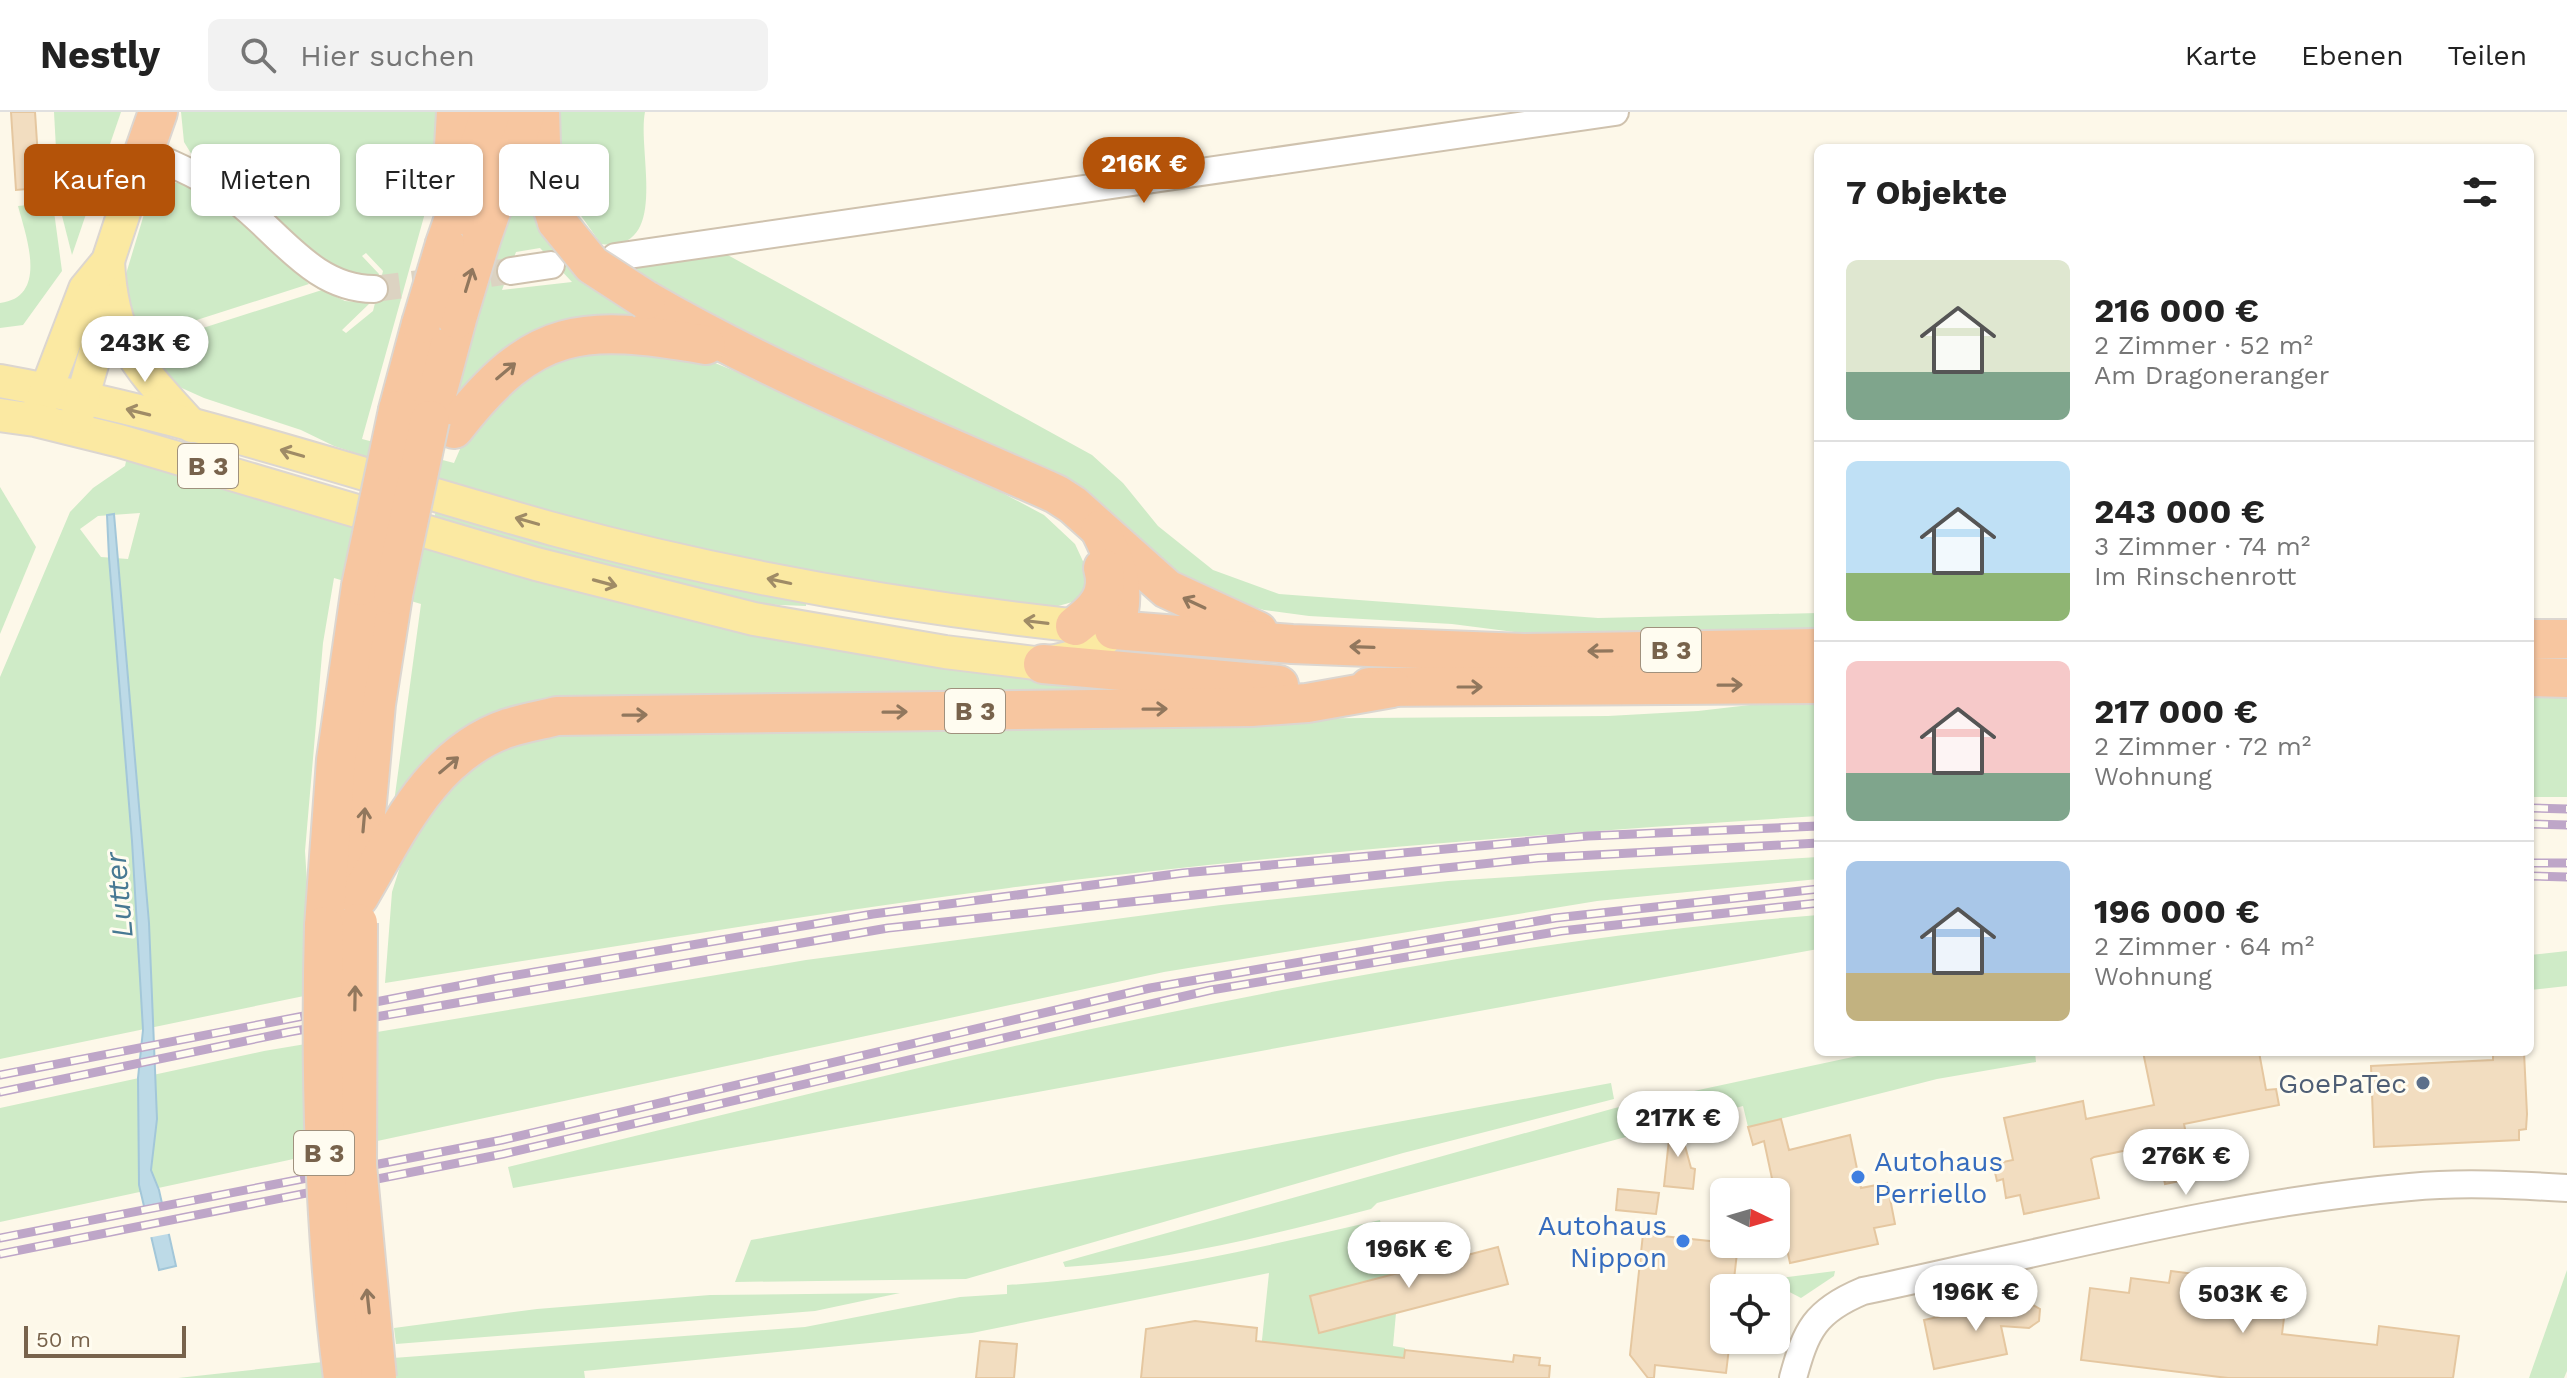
<!DOCTYPE html>
<html lang="de">
<head>
<meta charset="utf-8">
<style>
	:root { --surface:#fff; --page:#f2f2f2; --text:#222; --muted:#767676; --line:#e0e0e0; --accent:#b45309 }
	body { margin:0; font-family:"Work Sans",sans-serif; background:var(--page); color:var(--text); height:100vh; display:flex; flex-direction:column; font-size:30px; white-space:nowrap }
	* { box-sizing:border-box; margin:0 }
	p { font-size:26px; color:var(--muted) }
	.icon { flex:none; width:44px; height:44px; fill:none; stroke:currentColor; stroke-width:2; stroke-linecap:round; stroke-linejoin:round }
	.map { position:relative; flex:1; overflow:hidden }
	.details { position:absolute; left:1814px; top:32px; width:720px; height:912px; display:flex; flex-direction:column; background:var(--surface); border-radius:12px; box-shadow:0 2px 6px #0004 }
	.details>* { flex:none }
	.top-card { position:absolute; left:24px; top:32px; width:760px; height:72px; display:flex; gap:16px }
	.needle { width:52px; rotate:95deg }
	.fabs { position:absolute; left:1710px; top:1066px; display:grid; gap:16px }
	.fabs a { display:grid; place-items:center; width:80px; height:80px; border-radius:12px; background:var(--surface); box-shadow:0 2px 6px #0004; font-size:40px }
	.scale { position:absolute; left:24px; bottom:20px; width:162px; box-sizing:border-box; padding-left:8px; border:4px solid #78634c; border-top:0; font-size:22px; line-height:28px; white-space:nowrap; color:#78634c; -webkit-text-stroke:6px #fffcf0; paint-order:stroke }
	.price { position:absolute; translate:-50% -68px; padding:0 18px; border-radius:28px; background:#fff; color:#222; font-size:26px; line-height:52px; filter:drop-shadow(0 2px 4px #0008) }
	.price::after { content:''; position:absolute; left:50%; top:48px; width:24px; height:18px; margin-left:-12px; background:inherit; clip-path:polygon(0 0,100% 0,50% 100%) }
	.price.current { background:var(--accent); color:#fff }
	ul { padding:0; list-style:none }
	li { display:flex; align-items:center; gap:24px; height:200px; padding:0 32px }
	li+li { border-top:2px solid var(--line) }
	li span { display:grid; place-items:center; flex:none; width:224px; height:160px; border-radius:12px; color:#555 }
	li>.icon { margin-inline-start:auto }
	span .icon { width:96px; height:96px; fill:#fffc; stroke-width:1 }
	li b { font-size:34px }
	h2 { display:flex; justify-content:space-between; align-items:center; height:96px; padding:0 32px; font-size:34px }
	.tag { padding:0 28px; border-radius:12px; background:var(--surface); box-shadow:0 2px 6px #0004; font-size:28px; line-height:72px }
	.tag.current { background:var(--accent); color:#fff }
	header { display:flex; align-items:center; gap:48px; box-sizing:border-box; height:112px; padding:0 40px; background:var(--surface); border-bottom:2px solid var(--line) }
	header strong { font-size:38px }
	nav { display:flex; gap:44px; margin-inline-start:auto; font-size:28px }
	.search { width:560px; height:72px; background:var(--page); display:flex; align-items:center; gap:20px; box-sizing:border-box; padding:0 28px; border-radius:12px; color:var(--muted); font-size:30px }
	.map>svg:first-child { display:block }
</style>
</head>
<body>
<header>
<strong>Nestly</strong>
<div class="search"><svg class="icon" aria-label="search" viewBox="0 0 24 24"><circle cx="10" cy="10" r="6"/><path d="M15 15l6 6"/></svg>Hier suchen</div>
<nav><a>Karte</a><a>Ebenen</a><a>Teilen</a></nav>
</header>
<div class="map">
<svg width="2567" height="1266" viewBox="0 0 2567 1266">
	<rect width="100%" height="100%" fill="#fdf8e9"/>
	<g fill="#cfebc7" fill-rule="evenodd">
		<path d="M54,0h67l-49,143 -13,-51z"/>
		<path d="M181,0h264l-3,40 -80,287 92,24 13,-30 42,-47 60,-34 90,-3 56,14 71,29 198,91 60,32 31,29 13,28 -1,13 -11,16 -25,7 -142,-17 -239,-47 -223,-61 -113,-37 -33,-16 -97,-32 -29,-13 -25,-22 13,-18 18,-10 141,-45 23,11 25,2 -28,27 4,3 27,-22 10,-40 -17,-18 -4,3 17,18 -1,3 -30,-4 -22,-9 -72,-62 -59,-42 -11,-18z"/>
		<path d="M559,0h86c-8,40 26,141 -44,132l-29,-41 -5,7 -14,-61z"/>
		<path d="M523,58l122,152 -187,76 -6,-1 47,-158zM540,136l32,34 -70,8 14,-38z"/>
		<path d="M171,70c49,4 103,69 138,102l-131,42 -21,-3 -19,22 -15,-61 28,-93z"/>
		<path d="M46,91l7,1 9,67 -39,54 -23,3v-25c49,-6 26,-67 18,-97z"/>
		<path d="M724,141l368,202 31,28 35,43 55,44 66,24 319,24 220,-5v18l-289,3 -77,-10 -143,-8 -45,-6 -49,-14 -392,-225 -142,-69 1,-4 -55,-29z"/>
		<path d="M127,345l180,55 881,180 -626,12 -170,113 29,-213 -87,-26 -11,65 -18,208 4,64 -5,81 -304,63v-382l70,-165 23,-24 32,-22zM140,401l-12,46 -27,-2 -21,-28 18,-13z"/>
		<path d="M0,375l36,60 -36,87z"/>
		<path d="M437,395l369,94v5l-48,-2 -325,-82z"/>
		<rect x="2530" y="578" width="37" height="107"/>
		<path d="M1818,585v119c-270,17 -540,38 -809,72 -208,27 -416,62 -624,95l7,-91 19,-60 23,-35 68,-51 44,-13 589,-13 473,-4 90,-5z"/>
		<path d="M1818,745v22l-221,22 -433,71 -1164,250v-114l264,-57 542,-91 415,-55 227,-24z"/>
		<path d="M1818,803v34l-1305,239 -5,-21c432,-105 866,-217 1310,-252z"/>
		<path d="M2567,839v35l-37,4v-35z"/>
		<path d="M1876,940h159l1,10 -99,17 -189,48 -5,-21 -366,97 -6,6c-101,26 -202,52 -306,58l-2,-5 552,-154z"/>
		<path d="M1611,971l3,16 -211,54 -437,126 -231,3 16,-42z"/>
		<path d="M1380,1108l4,24 24,-6 2,32 -100,27 10,36 76,-20 -3,33 12,2 -1,10 -125,-14 -21,34 11,-105 -297,60 -388,38 1,7h-189l-3,-20 412,-31 155,-30 47,-3v-9c126,-7 250,-37 373,-65z"/>
		<path d="M2567,1158v101l-3,7h-35z"/>
		<path d="M1835,1159l-1,5 -33,22 -23,-12 2,-8z"/>
		<path d="M900,1181l-85,18 -419,33 -2,-16 143,-19 173,-14z"/>
		<path d="M323,1250l2,16h-147z"/>
	</g>
	<path fill="#bddae7" stroke="#a3c7d9" stroke-width="2" d="M114,402l35,409 8,196 -6,51 8,20 17,76 -17,4 -20,-85 -1,-107 5,-48 -11,-189 -23,-283 -2,-43z"/>
	<path fill="#fdf8e9" d="M166,1090l7,31 -26,5 -7,-31z"/>
	<g fill="#f2ddc0" stroke="#e5c7a0" stroke-width="2">
		<path d="M11,0h24l5,76 -24,2z"/>
		<path d="M2143,940h116l7,38 10,-1 3,16 -95,19 11,54 -30,6 -8,-40 -63,13 -3,2 8,39 -75,16 -4,-19 -14,3 -3,-19 -6,2 -4,-17 20,-4 -9,-42 79,-17 3,18 68,-14z"/>
		<path d="M2493,940h31l3,62 -1,15 -7,1v10l-145,7 -3,-81 122,-6z"/>
		<path d="M1673,990l18,66 4,1 -2,20 -29,-3z"/>
		<path d="M1781,1007l8,31 61,-15 11,53 26,-5 8,41 -21,4 4,16 -88,19 -26,-122 -11,4 -5,-18z"/>
		<path d="M1618,1077l41,4 -3,21 -40,-4z"/>
		<path d="M1643,1122l95,10 -5,44h-9v52h6l-4,33 -71,-8 -1,13h-6l-18,-23z"/>
		<path d="M1498,1135l10,37 -189,49 -9,-37z"/>
		<path d="M2171,1159l117,15 -6,48 95,11 2,-19 80,10 -6,42h-225l-147,-18 9,-72 39,5 2,-15 38,5z"/>
		<path d="M2024,1188l16,9 -1,12 -10,7 -28,-2 6,28 -73,15 -10,-49 73,-16 1,7z"/>
		<path d="M1195,1209l62,7 -1,13 148,17 1,-8 108,12 1,-7 26,3 -1,7 11,1 -1,12h-408l5,-49z"/>
		<path d="M980,1229l37,3 -3,34h-38z"/>
	</g>
	<g fill="none" stroke-linecap="round" stroke-linejoin="round">
		<path stroke="#dcd3c2" stroke-width="26" stroke-dasharray="26 13" stroke-linecap="butt" d="M374,177l137,-18"/>
		<g stroke="#cfc2ae" stroke-width="30">
			<g id="minor">
				<path d="M144,40c34,14 63,27 93,49 43,33 77,88 137,88"/>
				<path d="M615,145l1000,-145"/>
				<path d="M511,159l40,-6"/>
				<path d="M1793,1266c13,-48 22,-67 70,-87 181,-38 362,-88 547,-104 52,-5 105,-2 157,1"/>
			</g>
		</g>
		<g stroke="#dcd6d0" stroke-width="36">
			<g id="major">
				<path d="M108,149c4,83 31,106 84,165"/>
				<path d="M0,269c188,34 370,97 553,148 179,49 362,80 546,99"/>
				<path d="M39,297l46,-120 23,-28 36,-109"/>
				<path d="M0,303l35,5 85,21 416,123 218,55 191,33 98,12 46,-11 25,-23"/>
				<path d="M77,305l33,-116"/>
			</g>
		</g>
		<g stroke="#dcd6d0" stroke-width="42">
			<g id="highway">
				<path d="M540,0l2,63 15,47"/>
				<path d="M144,40l14,-40"/>
				<path d="M452,69l4,-69"/>
				<path d="M481,128l45,-128"/>
				<path d="M445,132l46,-132"/>
				<path d="M646,188c131,76 271,132 410,194l17,11 94,84 91,42"/>
				<path d="M398,298l23,-86"/>
				<path d="M430,308l27,-101"/>
				<path d="M454,317c80,-104 129,-105 252,-84"/>
				<path d="M1100,418c17,34 28,62 14,100l178,14 232,9 294,-5"/>
				<path d="M1075,514c20,-15 36,-31 28,-58"/>
				<path d="M2530,527h37"/>
				<path d="M1043,552l236,21"/>
				<path d="M2530,565l37,1"/>
				<path d="M1369,575l449,-3"/>
				<path d="M359,778l17,-186 17,-109"/>
				<path d="M359,785c38,-64 72,-143 149,-169 16,-5 33,-8 49,-12l694,-9 56,-4 85,-15"/>
				<path d="M324,814l12,-166 25,-174"/>
			</g>
		</g>
		<use href="#minor" stroke="#fff" stroke-width="26"/>
		<use href="#major" stroke="#fbe9a2" stroke-width="32"/>
		<use href="#highway" stroke="#f7c6a0" stroke-width="38"/>
		<g stroke="#bea6c8" stroke-width="9">
			<g id="rail">
				<path d="M2530,696l37,1"/>
				<path d="M2530,712l37,1"/>
				<path d="M2530,751h37"/>
				<path d="M2530,764l37,1"/>
				<path d="M0,963l499,-97 374,-64 310,-41 405,-37 230,-10"/>
				<path d="M0,980l289,-60 599,-104 650,-70 280,-15"/>
				<path d="M0,1126l502,-98 648,-152 405,-70 263,-29"/>
				<path d="M0,1142l503,-100 708,-164 350,-59 257,-28"/>
			</g>
		</g>
		<use href="#rail" stroke="#fffcf0" stroke-width="6" stroke-dasharray="18" stroke-linecap="butt"/>
		<g stroke="#dcd6d0" stroke-width="42" stroke-linecap="butt">
			<g id="highway-bridge">
				<path d="M557,110l35,43 54,35"/>
				<path d="M457,207l24,-79"/>
				<path d="M421,212l24,-80"/>
				<path d="M361,474l37,-176"/>
				<path d="M393,483l37,-175"/>
				<path d="M358,811l-1,242 20,213"/>
				<path d="M324,814c-4,152 0,302 19,452"/>
			</g>
		</g>
		<use href="#highway-bridge" stroke="#f7c6a0" stroke-width="38"/>
	</g>
	<defs><path id="oneway-shaft" d="M-6 0H5M1.5-3L5.5 0L1.5 3" fill="none" stroke-width="1.6" stroke-linecap="round" stroke-linejoin="round" transform="scale(2)"/></defs>
	<g stroke="#91775d">
		<use href="#oneway-shaft" transform="translate(469 168) rotate(-73)"/>
		<use href="#oneway-shaft" transform="translate(506 259) rotate(-40)"/>
		<use href="#oneway-shaft" transform="translate(1194 491) rotate(-155)"/>
		<use href="#oneway-shaft" transform="translate(1362 535) rotate(-178)"/>
		<use href="#oneway-shaft" transform="translate(1600 539) rotate(179)"/>
		<use href="#oneway-shaft" transform="translate(1730 573) rotate(-1)"/>
		<use href="#oneway-shaft" transform="translate(1470 575)"/>
		<use href="#oneway-shaft" transform="translate(1155 597) rotate(-1)"/>
		<use href="#oneway-shaft" transform="translate(895 600) rotate(-1)"/>
		<use href="#oneway-shaft" transform="translate(635 603) rotate(-1)"/>
		<use href="#oneway-shaft" transform="translate(449 653) rotate(-40)"/>
		<use href="#oneway-shaft" transform="translate(364 708) rotate(-85)"/>
		<use href="#oneway-shaft" transform="translate(355 886) rotate(-89)"/>
		<use href="#oneway-shaft" transform="translate(368 1189) rotate(-96)"/>
	</g>
	<g stroke="#9f8b66">
		<use href="#oneway-shaft" transform="translate(138 300) rotate(-166)"/>
		<use href="#oneway-shaft" transform="translate(292 341) rotate(-164)"/>
		<use href="#oneway-shaft" transform="translate(527 409) rotate(-164)"/>
		<use href="#oneway-shaft" transform="translate(779 469) rotate(-168)"/>
		<use href="#oneway-shaft" transform="translate(605 471) rotate(15)"/>
		<use href="#oneway-shaft" transform="translate(1036 510) rotate(-173)"/>
	</g>
	<circle fill="#5c6f8a" stroke="#fffcf0" stroke-width="3" cx="2423" cy="971" r="8"/>
	<g fill="#3f7fe0" stroke="#fffcf0" stroke-width="3">
		<circle cx="1858" cy="1065" r="8"/>
		<circle cx="1683" cy="1129" r="8"/>
	</g>
	<g text-anchor="middle" stroke-width="6" stroke-linejoin="round" paint-order="stroke">
		<g fill="#fffcf0" stroke="#a0917d" stroke-width="2">
			<rect x="178" y="332" width="60" height="44" rx="6"/>
			<rect x="1641" y="516" width="60" height="44" rx="6"/>
			<rect x="945" y="577" width="60" height="44" rx="6"/>
			<rect x="294" y="1019" width="60" height="44" rx="6"/>
		</g>
		<g font-size="26" font-weight="bold" fill="#78634c">
			<text x="208" y="363">B 3</text>
			<text x="1671" y="547">B 3</text>
			<text x="975" y="608">B 3</text>
			<text x="324" y="1050">B 3</text>
		</g>
		<g font-size="28" fill="#4e5e75" stroke="#fffcf0" text-anchor="end">
			<text x="2407" y="981">GoePaTec</text>
		</g>
		<g font-size="28" fill="#366cbe" stroke="#fffcf0" text-anchor="start">
			<text x="1874" y="1059">Autohaus<tspan x="1874" dy="32">Perriello</tspan></text>
			<text x="1667" y="1123" text-anchor="end">Autohaus<tspan x="1667" dy="32">Nippon</tspan></text>
		</g>
		<g font-size="30" font-style="italic" fill="#487993" stroke="#fffcf0">
			<text transform="translate(119 783) rotate(-95)" y="10">Lutter</text>
		</g>
	</g>
</svg>
<div class="fabs">
<a><svg class="needle" viewBox="-14 -14 28 28"><path d="M0-13l5 13h-10z" fill="#e53935"/><path d="M0 13l5-13h-10z" fill="#767676"/></svg></a>
<a><svg class="icon" aria-label="locate" viewBox="0 0 24 24"><circle cx="12" cy="12" r="6"/><path d="M12 2v4M12 18v4M2 12h4M18 12h4"/></svg></a>
</div>
<div class="scale">50 m</div>
<b class="price current" style="left:1144px;top:93px">216K €</b>
<b class="price" style="left:145px;top:272px">243K €</b>
<b class="price" style="left:1678px;top:1047px">217K €</b>
<b class="price" style="left:2186px;top:1085px">276K €</b>
<b class="price" style="left:1409px;top:1178px">196K €</b>
<b class="price" style="left:1976px;top:1221px">196K €</b>
<b class="price" style="left:2243px;top:1223px">503K €</b>
<div class="top-card">
<a class="tag current">Kaufen</a>
<a class="tag">Mieten</a>
<a class="tag">Filter</a>
<a class="tag">Neu</a>
</div>
<section class="details">
<h2>7 Objekte<svg class="icon" aria-label="filters" viewBox="0 0 24 24"><path d="M4 7h16M4 17h16"/><circle cx="9" cy="7" r="2"/><circle cx="15" cy="17" r="2"/></svg></h2>
<ul>
<li><span style="background:linear-gradient(#dfe7d0 70%,#7fa58c 0)"><svg class="icon" aria-label="home" viewBox="0 0 24 24"><path d="M3 11l9-7 9 7M6 9v11h12V9"/></svg></span><div><b>216 000 €</b><p>2 Zimmer · 52 m²</p><p>Am Dragoneranger</p></div></li>
<li><span style="background:linear-gradient(#bfe0f5 70%,#8fb573 0)"><svg class="icon" aria-label="home" viewBox="0 0 24 24"><path d="M3 11l9-7 9 7M6 9v11h12V9"/></svg></span><div><b>243 000 €</b><p>3 Zimmer · 74 m²</p><p>Im Rinschenrott</p></div></li>
<li><span style="background:linear-gradient(#f6c9c9 70%,#7fa58c 0)"><svg class="icon" aria-label="home" viewBox="0 0 24 24"><path d="M3 11l9-7 9 7M6 9v11h12V9"/></svg></span><div><b>217 000 €</b><p>2 Zimmer · 72 m²</p><p>Wohnung</p></div></li>
<li><span style="background:linear-gradient(#a9c7e8 70%,#c2b280 0)"><svg class="icon" aria-label="home" viewBox="0 0 24 24"><path d="M3 11l9-7 9 7M6 9v11h12V9"/></svg></span><div><b>196 000 €</b><p>2 Zimmer · 64 m²</p><p>Wohnung</p></div></li>
</ul>
</section>
</div>
</body>
</html>
